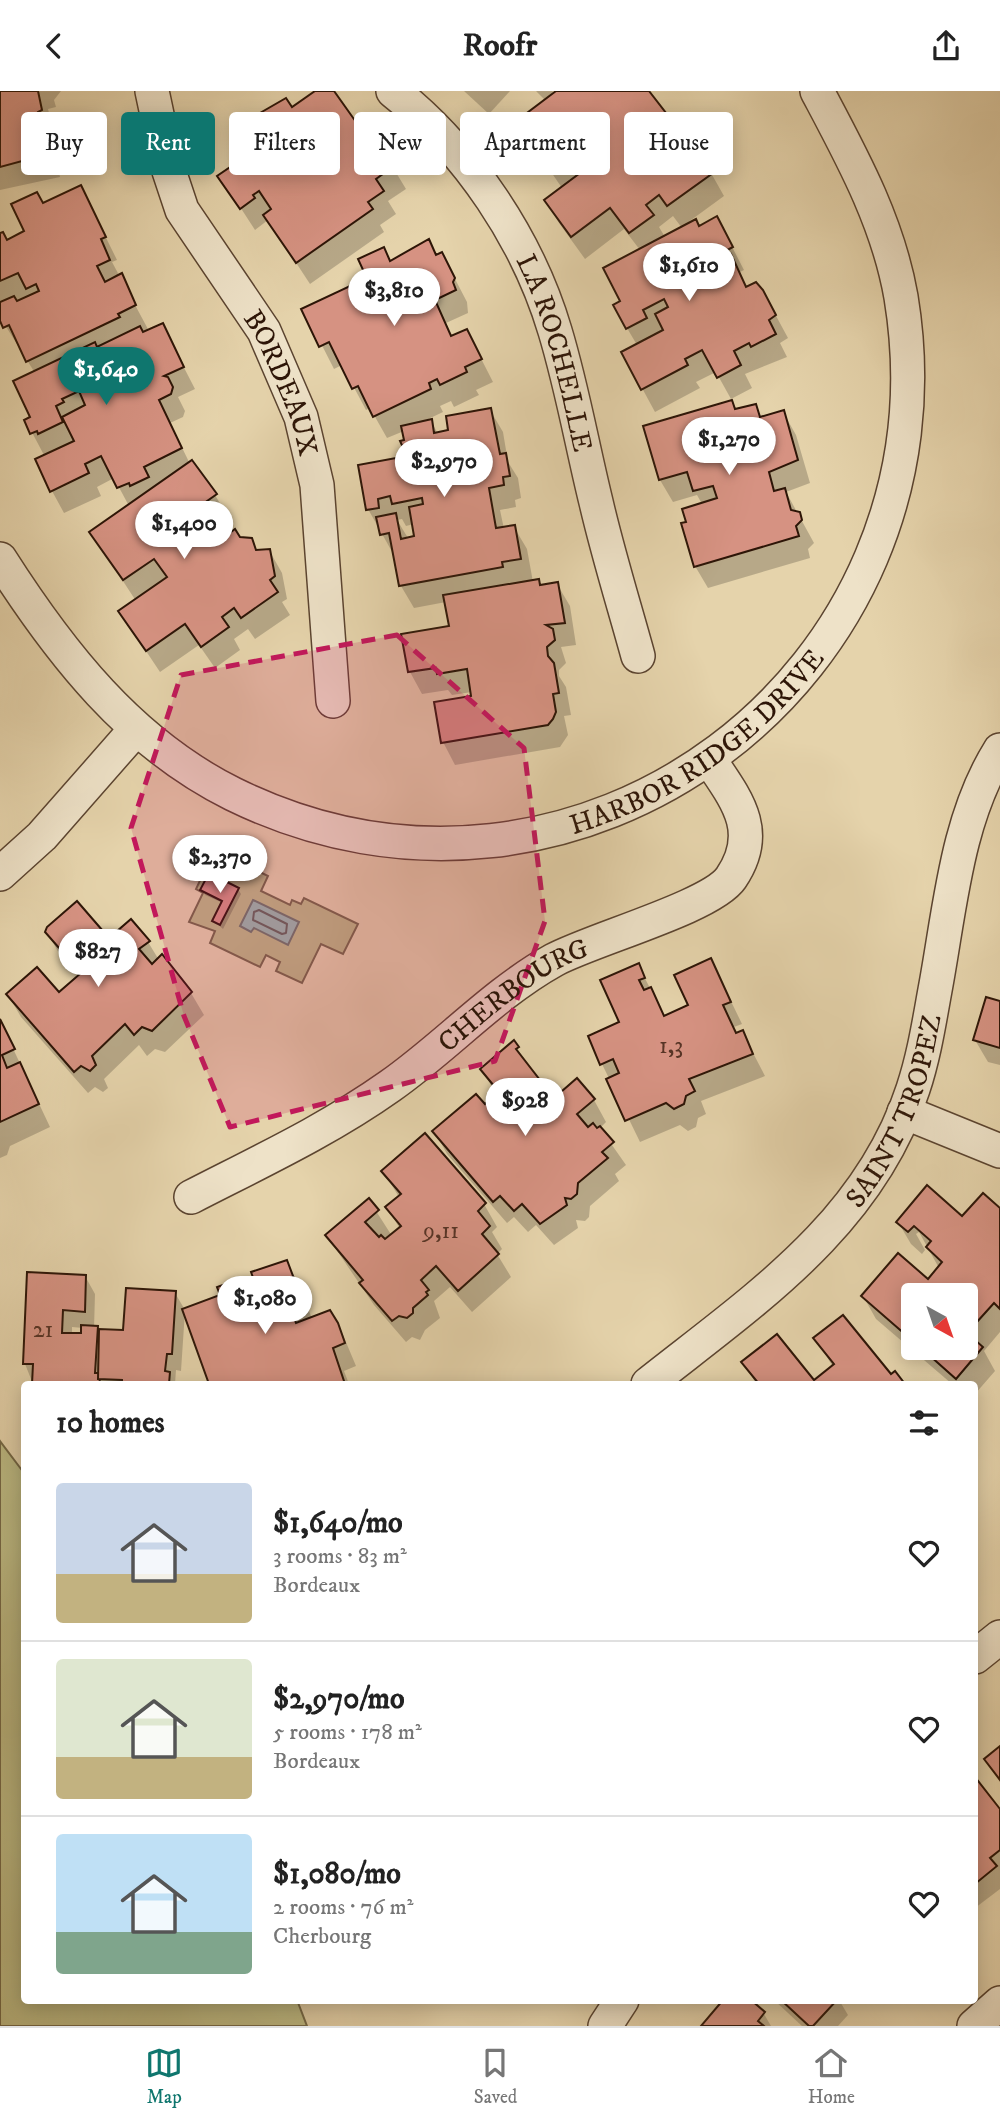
<!DOCTYPE html>
<html lang="en">
<head>
<meta charset="utf-8">
<style>
	:root { --surface:#fff; --page:#f6f6f6; --text:#222; --muted:#767676; --line:#e0e0e0; --accent:#0f766e }
	body { margin:0; font-family:"IM FELL DW Pica",serif; background:var(--page); color:var(--text); height:100vh; display:flex; flex-direction:column; font-size:26px; white-space:nowrap }
	* { box-sizing:border-box; margin:0 }
	p { font-size:23px; color:var(--muted) }
	.icon { flex:none; width:38px; height:38px; fill:none; stroke:currentColor; stroke-width:2; stroke-linecap:round; stroke-linejoin:round }
	.map { position:relative; flex:1; overflow:hidden }
	.panel { position:absolute; left:21px; top:1290px; width:957px; height:623px; display:flex; flex-direction:column; background:var(--surface); border-radius:7px; box-shadow:0 4px 18px #0003 }
	.panel>* { flex:none }
	.hud { position:absolute; left:21px; top:21px; width:959px; height:63px; display:flex; gap:14px }
	.needle { width:46px; rotate:140deg }
	.tools { position:absolute; left:901px; top:1192px; display:grid; gap:14px }
	.tools a { display:grid; place-items:center; width:77px; height:77px; border-radius:7px; background:var(--surface); box-shadow:0 4px 18px #0003; font-size:35px }
	.price { position:absolute; translate:-50% -60px; padding:0 16px; border-radius:24px; background:#fff; color:#222; font-size:23px; line-height:46px; filter:drop-shadow(0 2px 4px #0008) }
	.price::after { content:''; position:absolute; left:50%; top:42px; width:21px; height:16px; margin-left:-10px; background:inherit; clip-path:polygon(0 0,100% 0,50% 100%) }
	.price.active { background:var(--accent); color:#fff }
	ul { padding:0; list-style:none }
	li { display:flex; align-items:center; gap:21px; height:175px; padding:0 35px }
	li+li { border-top:2px solid var(--line) }
	li span { display:grid; place-items:center; flex:none; width:196px; height:140px; border-radius:7px; color:#555 }
	li>.icon { margin-inline-start:auto }
	span .icon { width:84px; height:84px; fill:#fffc; stroke-width:1 }
	li b { font-size:30px }
	h2 { display:flex; justify-content:space-between; align-items:center; height:84px; padding:0 35px; font-size:30px }
	.pill { padding:0 24px; border-radius:7px; background:var(--surface); box-shadow:0 4px 18px #0003; font-size:24px; line-height:63px }
	.pill.active { background:var(--accent); color:#fff }
	header { display:flex; justify-content:space-between; align-items:center; height:91px; padding:0 35px; background:var(--surface); font-size:32px; font-weight:800 }
	.menu { display:flex; justify-content:space-around; align-items:center; height:98px; border-top:2px solid var(--line); background:var(--surface); font-size:19px; color:var(--muted) }
	.menu a { display:grid; justify-items:center; gap:4px }
	.menu .active { color:var(--accent) }
	.map>svg:first-child { display:block }
</style>
</head>
<body>
<header><svg class="icon" aria-label="back" viewBox="0 0 24 24"><path d="M15 5l-7 7 7 7"/></svg>Roofr<svg class="icon" aria-label="share" viewBox="0 0 24 24"><path d="M12 15V3M7 8l5-5 5 5M5 13v7h14v-7"/></svg></header>
<div class="map">
<svg width="1000" height="1935" viewBox="0 0 1000 1935">
	<rect width="100%" height="100%" fill="#e5d3ab"/>
	<filter id="stains"><feTurbulence type="fractalNoise" baseFrequency=".00286" numOctaves="4"/><feColorMatrix values="0 0 0 0 .2 0 0 0 0 .09 0 0 0 0 .02 0 0 0 .5 -.17"/></filter>
	<radialGradient id="worn" r=".72"><stop offset=".6" stop-color="#630" stop-opacity="0"/><stop offset="1" stop-color="#630" stop-opacity=".3"/></radialGradient>
	<g fill="#bcba84" stroke="#746846" stroke-width="2">
		<path d="M207,755l61,30 -7,15 29,14 2,-5 9,4 3,-6 54,26 -15,30 -22,-10 -19,39 -26,-12 4,-9 -14,-7 -6,12 -50,-24 5,-12 -26,-9 14,-29 -7,-4 11,-23 -7,-4z"/>
		<path d="M0,1350l24,32v527h273l10,26h-307z"/>
	</g>
	<path fill="#96b8a9" stroke="#6c7768" stroke-width="2" d="M253,809l46,22 -11,23 -34,-17 -3,4 -11,-6z"/>
	<g fill="#0003" fill-rule="evenodd">
		<path d="M0,0h61l-7,9 2,7 -8,2 6,24 -5,1 11,43 -60,13z"/>
		<path d="M318,0h14l28,40 18,1 13,23 -2,6 17,28 -18,12 8,13 -16,11 4,7 -74,52 -42,-64 -13,10 -35,-54 57,-38 -14,-24 28,-4z"/>
		<path d="M464,0h46l-21,23z"/>
		<path d="M536,0h17l-6,9 12,-9h88l64,82 13,23 -37,27 42,18 15,29 -4,2 8,16 27,26 13,24 -8,5 7,14 -42,17 7,14 -21,11 -15,-27 -20,10 4,6 -45,24 -32,-59 14,-8 -10,-17 -4,-26 17,-52 -16,-21 -39,30 -26,-36 -13,-22 16,-13 -45,-66 29,-21zM673,125l9,12 -17,9 -6,-10z"/>
		<path d="M81,96l36,73 -5,2 37,69 13,-6 33,64 -17,8 7,14 -2,6 -13,6 20,41 25,31 13,22 -15,11 9,13 29,-1 7,12 11,-2 13,23 5,26 -5,3 8,13 -35,24 -7,-10 -14,10 6,11 -25,18 -16,-23 -39,27 -40,-60 16,-11 -45,-69 38,-26 -15,-28 -17,9 4,9 -37,17 -12,-22 -7,-34 -19,-36 6,-3 3,-45 -35,-56v-82l7,7 19,-10 17,-27z"/>
		<path d="M429,151l8,14 5,-2 25,48 1,11 -22,10 7,14 14,-6 26,51 -17,8 3,5 -25,12 -3,-6 -11,5 3,6 -21,10 9,-1 7,13 12,-2 40,-22 13,22 5,30 10,16 3,20 -6,2 1,7 -16,3 4,19 10,-2 13,22 6,33 5,-1 3,5 16,-2 13,22 6,39 -15,2 5,16 -7,7v6l7,11 5,28 -7,1 4,19 -8,12 -105,18 -12,-23 30,-45 -1,-5 -20,3 -4,-5 -26,4 -12,-22 41,-45 -5,-25 -32,6 -13,-22 -6,-29 -27,-48 41,-52 -5,-26 -17,7 -17,-30 -4,2 -24,-45 -8,4 -30,-59 49,-15 20,-9 18,-24zM402,428l4,7 8,-2 2,14h-8l-11,-18z"/>
		<path d="M732,311l5,9 18,-5 7,12 21,-6 13,23 14,48 -24,9 28,51 -6,6 2,9 -102,30 -13,-22 -7,-43 14,-19 -5,-9 -24,7 -13,-22z"/>
		<path d="M202,798h36l3,5 -18,35 -9,-8 9,-18 -18,-8z"/>
		<path d="M47,841l101,10 11,18 32,33 13,22 -39,37 -10,-3 -8,7 -8,-11 -35,34 4,9 -5,4 -8,-5 -7,6 -67,-76 -13,-22h51l20,-18 -19,-22z"/>
		<path d="M711,869l31,64 -8,3 4,7 4,-2 23,44 -64,25 5,13 -8,4 -2,9 -8,4 -8,-6 -40,17 -38,-78 19,-41 17,-58 27,52 25,-11z"/>
		<path d="M1000,912v62l-12,-3 -13,-22z"/>
		<path d="M0,930l50,106 -40,19 -3,9 -7,3z"/>
		<path d="M513,952l41,58 23,-20 17,19 12,22 -6,6 26,37 -11,9 4,7 -29,25 -1,11 -4,4 -9,-1 2,8 -24,17 -18,-20 -8,7 -14,-15 -7,6 -60,-69 -12,-22 49,-26 13,-11 -15,-25z"/>
		<path d="M383,1080l101,33 13,23 -5,5 10,17 -5,5 14,23 -39,35 -22,-25 -16,14 6,17 -15,12 -5,10 -8,-3 -6,5 -32,-37 -47,-69 42,-36 23,36 8,-7 -13,-22 12,-10z"/>
		<path d="M1000,1119v122l-16,19 11,20 -20,23v-10h-23l-76,-65 -13,-23 65,-15 11,-13 -20,-36 -3,2 9,16 -3,4 -11,-10 -13,-22 64,-3zM914,1204h52v52h-52z"/>
		<path d="M286,1171l13,22 13,35 18,-7 13,23 13,31 -12,5 5,13h-138l-26,-73 -4,60 -5,-1 -1,14h-142l-8,-20 60,-88 10,18 -1,35 31,3 50,-39 10,17 37,-14 8,-12 18,34 19,-6zM72,1236l11,1 -1,7h-10z"/>
		<path d="M816,1248l75,38 3,-3 9,10h-147l-12,-22 70,20 19,-15z"/>
		<path d="M975,1688l25,32v78l-25,19z"/>
		<path d="M747,1909l17,14 7,12h-68z"/>
		<path d="M774,1909h65l9,15 -10,11h-36z"/>
	</g>
	<g fill="none" stroke-linecap="round" stroke-linejoin="round">
		<path stroke="#626658" stroke-width="2" d="M259,819l28,14 -1,9 -4,1 -29,-14 1,-8z"/>
	</g>
	<g fill="#d69282" stroke="#2d1507" stroke-width="2">
		<path d="M0,0h38l4,19 -4,2 10,42 -48,13z"/>
		<path d="M315,0h19l27,38 9,-6 5,1 5,7 -4,9 18,26 -18,13 8,12 -16,11 5,7 -77,54 -33,-48 8,-6 -12,-18 -6,4 2,3 -15,11 -23,-33 59,-40 -16,-23 26,-15 6,9z"/>
		<path d="M556,0h93l17,22 -3,3 5,7 8,1 37,49 -46,33 -8,-11 -13,10 8,10 -25,18 -19,-25 -39,29 -27,-37 48,-36 -13,-18 -30,22 -34,-46z"/>
		<path d="M81,94l25,52 -5,2 9,21 -13,6 8,16 17,-9 14,32 -18,9 2,3 -94,45 -17,-37 -6,3 -3,-7v-19l14,-6 3,5 22,-10 -3,-7 -10,5 -8,-16 -18,8v-48l3,-1 4,8 17,-9 -13,-27 26,-12 6,11z"/>
		<path d="M717,125l16,31 -17,9 3,7 12,-9 15,33 10,-5 7,8 13,25 -7,5 7,14 -25,13 -2,-4 -15,8 7,14 -24,13 -15,-28 -17,9 3,6 -47,25 -20,-38 42,-22 -8,-16 13,-7 -4,-8 -21,11 4,8 -21,11 -13,-24 7,-4 -17,-33 93,-49 3,7z"/>
		<path d="M429,148l7,16 6,-3 13,26 -2,4 3,8 -21,10 16,36 16,-7 15,30 -17,8 2,5 -27,13 -3,-6 -8,4 2,6 -58,28 -15,-31 -6,3 -23,-47 -10,5 -18,-38 49,-23 3,7 17,-8 -12,-26 26,-12 6,14z"/>
		<path d="M163,232l21,44 -20,9 4,1 5,10 -2,7 -12,6 23,48 -38,19 5,10 -19,9 -1,-3 -12,5 -16,-32 -16,8 4,9 -39,19 -15,-33 39,-18 -12,-24 23,-12 -6,-14 -17,8 2,3 -8,4 7,16 -25,12 -1,-3 -7,3 -6,-14 6,-3 -17,-36 82,-39 2,5 43,-21 3,6z"/>
		<path d="M732,309l3,9 21,-5 4,13 24,-7 14,50 -29,12 5,19 11,-3 6,22 9,2 2,8 -6,6 3,10 -105,31 -13,-44 5,-1 -4,-13 35,-11 -4,-12 -20,5 -6,-19 -28,8 -16,-54z"/>
		<path d="M491,317l9,46 6,-1 4,23 -7,1 1,8 -15,3 7,40 19,-3 6,34 -19,3 1,5 -104,19 -10,-53 -9,2 -4,-18 20,-4 5,26 13,-3 -5,-29 14,-3 -1,-6 -30,6 -2,-8 -12,3 1,9 -13,2 -8,-45 49,-9 -7,-15 4,-1 -3,-14 31,-7 2,14 14,-3 -2,-14z"/>
		<path d="M192,369l25,34 -17,12 23,32 12,-9 5,8 12,1 4,12 14,-1 5,27 -5,4 8,12 -37,26 -7,-10 -12,9 7,10 -28,20 -16,-23 -39,27 -28,-40 49,-34 -13,-18 -31,21 -34,-48z"/>
		<path d="M539,488l1,6 18,-3 7,41 -19,2 7,4 2,11 -8,7 1,9 6,7 5,30 -6,1 3,18 -3,7 -5,6 -107,18 -7,-41 37,-6 -4,-27 -30,5 -1,-6 -28,4 -7,-38 48,-8 -6,-31z"/>
		<path d="M209,782l30,15 -19,37 -8,-4 10,-20 -22,-11z"/>
		<path d="M77,810l32,37 22,-19 19,22 -11,8 13,15 10,-10 30,38 -40,39 -10,-4 -8,8 -9,-11 -33,32 4,9 -6,6 -9,-5 -7,6 -68,-78 31,-27 22,25 22,-19 -36,-41 2,-5z"/>
		<path d="M711,867l20,44 -8,3 13,28 7,-3 10,24 -64,25 6,12 -9,5 -2,8 -10,5 -8,-6 -41,18 -19,-42 13,-6 -6,-14 -13,6 -12,-29 31,-14 -19,-42 39,-17 6,15 -6,2 5,10 7,-3 13,29 24,-11 -14,-30z"/>
		<path d="M986,906l14,4v47l-27,-8z"/>
		<path d="M0,928l15,30 -13,6 5,13 13,-6 19,42 -39,18z"/>
		<path d="M514,949l5,7 -3,2 38,49 23,-20 18,21 -18,15 11,13 5,-4 4,5 3,-2 14,16 -12,10 6,6 -30,25 -1,11 -6,5 -6,-1 2,7 -27,19 -18,-20 -8,7 -14,-15 -7,6 -61,-71 44,-37 9,10 14,-12 -19,-23z"/>
		<path d="M425,1042l61,70 -8,8 12,15 -8,8 17,20 -41,37 -22,-25 -15,14 8,10 -3,2 2,3 -15,13v5l-6,5 -8,-2 -7,5 -33,-38 4,-3 -38,-45 44,-37 10,12 -14,12 14,15 2,-2 4,4 16,-13 -16,-19 16,-13 -20,-23z"/>
		<path d="M927,1094l35,31 21,-23 17,15v101l-6,-6 -27,30 16,14 -27,32 -36,-32h46v-52h-52v47l-53,-46 37,-43 30,26 14,-17 -16,-15 5,-6 -17,-15 -6,6 -12,-10z"/>
		<path d="M287,1169l15,40 -13,5 7,18 34,-13 8,13 7,20 -12,5 12,36h-136l-27,-75 38,-14 -3,-8 14,-5 15,35 19,-6 -14,-39z"/>
		<path d="M27,1181l59,3 -1,37 -22,-2 -1,23h19v-8l17,1 -3,47h4l1,11h-68l1,-20h-10z"/>
		<path d="M126,1197l50,3 -4,63h-5l-2,17 5,1 -1,12h-47v-4l-24,-1 1,-50 24,1z"/>
		<path d="M843,1224l48,59 4,-3 10,13h-146l-18,-22 36,-28 37,46 20,-16 -21,-26z"/>
		<path d="M1000,1655v34l-16,-21z"/>
		<path d="M975,1686l25,32v41l-10,8 7,8 -22,18z"/>
		<path d="M723,1909h28l14,12 -7,9 6,5h-63z"/>
		<path d="M781,1909h56l-24,26h-4z"/>
	</g>
	<g fill="none" stroke-linecap="round" stroke-linejoin="round">
		<g stroke="#5b4430" stroke-width="36">
			<g id="minor">
				<path id="s1" d="M152,0l17,80 13,39 82,121 37,86 16,68 16,216"/>
				<path id="s2" d="M393,0c75,59 135,149 162,240 17,56 27,114 41,171 12,52 28,103 42,154"/>
				<path id="s3" d="M0,468c60,94 130,184 233,235 344,169 730,-120 668,-497 -13,-75 -49,-140 -84,-206"/>
				<path d="M0,783l42,-38 94,-107"/>
				<path d="M904,1021l96,39"/>
				<path id="s4" d="M191,1106c68,-35 137,-67 199,-111 57,-40 103,-92 164,-126 39,-21 157,-53 177,-82 32,-47 5,-79 -22,-119"/>
				<path id="s5" d="M648,1293c106,-84 221,-160 265,-295 11,-33 16,-66 22,-99 15,-80 21,-170 65,-240"/>
				<path d="M975,1566l25,-20"/>
				<path d="M605,1935l17,-26"/>
				<path d="M974,1935l26,-23"/>
			</g>
		</g>
		<use href="#minor" stroke="#eee2c8" stroke-width="33"/>
	</g>
	<path fill="#c2185b" fill-opacity="0.2" stroke="#c2185b" stroke-width="5" stroke-dasharray="14 9" stroke-linejoin="round" d="M397,544l127,113 21,173 -50,140 -265,66 -46,-111 -53,-188 50,-153z"/>
	<g text-anchor="middle" stroke-width="6" stroke-linejoin="round" paint-order="stroke">
		<g font-size="24" fill="#573426">
			<text x="671" y="962">1,3</text>
			<text x="441" y="1147">9,11</text>
			<text x="43" y="1246">21</text>
		</g>
		<g font-size="28" fill="#2d1507" stroke="#eee2c8">
			<text dy="10" stroke="none"><textPath href="#s2" startOffset="315">LA ROCHELLE</textPath></text>
			<text dy="10" stroke="none"><textPath href="#s1" startOffset="324">BORDEAUX</textPath></text>
			<text dy="10" stroke="none"><textPath href="#s3" startOffset="835">HARBOR RIDGE DRIVE</textPath></text>
			<text dy="10" stroke="none"><textPath href="#s4" startOffset="382">CHERBOURG</textPath></text>
			<text dy="10" stroke="none"><textPath href="#s5" startOffset="376">SAINT TROPEZ</textPath></text>
		</g>
	</g>
	<rect width="100%" height="100%" filter="url(#stains)"/>
	<rect width="100%" height="100%" fill="url(#worn)"/>
</svg>
<div class="tools">
<a><svg class="needle" viewBox="-14 -14 28 28"><path d="M0-13l5 13h-10z" fill="#e53935"/><path d="M0 13l5-13h-10z" fill="#767676"/></svg></a>
</div>
<b class="price" style="left:689px;top:212px">$1,610</b>
<b class="price" style="left:394px;top:237px">$3,810</b>
<b class="price active" style="left:106px;top:316px">$1,640</b>
<b class="price" style="left:729px;top:386px">$1,270</b>
<b class="price" style="left:444px;top:408px">$2,970</b>
<b class="price" style="left:184px;top:470px">$1,400</b>
<b class="price" style="left:220px;top:804px">$2,370</b>
<b class="price" style="left:98px;top:898px">$827</b>
<b class="price" style="left:525px;top:1047px">$928</b>
<b class="price" style="left:265px;top:1245px">$1,080</b>
<div class="hud">
<a class="pill">Buy</a>
<a class="pill active">Rent</a>
<a class="pill">Filters</a>
<a class="pill">New</a>
<a class="pill">Apartment</a>
<a class="pill">House</a>
</div>
<section class="panel">
<h2>10 homes<svg class="icon" aria-label="filters" viewBox="0 0 24 24"><path d="M4 7h16M4 17h16"/><circle cx="9" cy="7" r="2"/><circle cx="15" cy="17" r="2"/></svg></h2>
<ul>
<li><span style="background:linear-gradient(#c9d6e8 65%,#c2b280 0)"><svg class="icon" aria-label="home" viewBox="0 0 24 24"><path d="M3 11l9-7 9 7M6 9v11h12V9"/></svg></span><div><b>$1,640/mo</b><p>3 rooms · 83 m²</p><p>Bordeaux</p></div><svg class="icon" aria-label="heart" viewBox="0 0 24 24"><path d="M12 20l-8-8c-3-5 5-10 8-4 3-6 11-1 8 4z"/></svg></li>
<li><span style="background:linear-gradient(#dfe7d0 70%,#c2b280 0)"><svg class="icon" aria-label="home" viewBox="0 0 24 24"><path d="M3 11l9-7 9 7M6 9v11h12V9"/></svg></span><div><b>$2,970/mo</b><p>5 rooms · 178 m²</p><p>Bordeaux</p></div><svg class="icon" aria-label="heart" viewBox="0 0 24 24"><path d="M12 20l-8-8c-3-5 5-10 8-4 3-6 11-1 8 4z"/></svg></li>
<li><span style="background:linear-gradient(#bfe0f5 70%,#7fa58c 0)"><svg class="icon" aria-label="home" viewBox="0 0 24 24"><path d="M3 11l9-7 9 7M6 9v11h12V9"/></svg></span><div><b>$1,080/mo</b><p>2 rooms · 76 m²</p><p>Cherbourg</p></div><svg class="icon" aria-label="heart" viewBox="0 0 24 24"><path d="M12 20l-8-8c-3-5 5-10 8-4 3-6 11-1 8 4z"/></svg></li>
</ul>
</section>
</div>
<nav class="menu">
<a class="active"><svg class="icon" aria-label="map" viewBox="0 0 24 24"><path d="M3 6l6-2 6 2 6-2v14l-6 2-6-2-6 2zM9 4v14M15 6v14"/></svg>Map</a>
<a><svg class="icon" aria-label="saved" viewBox="0 0 24 24"><path d="M7 4h10v16l-5-4-5 4z"/></svg>Saved</a>
<a><svg class="icon" aria-label="home" viewBox="0 0 24 24"><path d="M3 11l9-7 9 7M6 9v11h12V9"/></svg>Home</a>
</nav>
</body>
</html>
